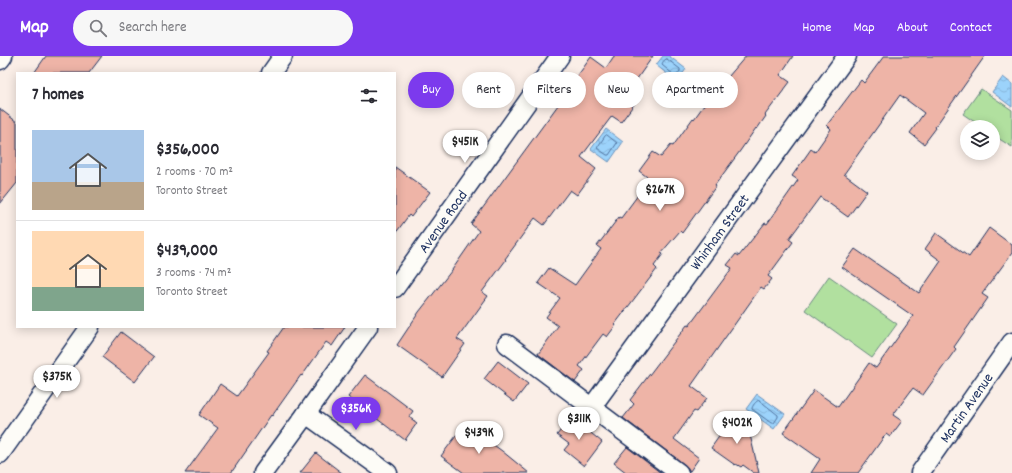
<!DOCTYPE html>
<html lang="en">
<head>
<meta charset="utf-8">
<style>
	:root { --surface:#fff; --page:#f7f7f7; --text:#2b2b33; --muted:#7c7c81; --line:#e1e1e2; --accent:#7c3aed }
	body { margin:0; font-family:Dekko,sans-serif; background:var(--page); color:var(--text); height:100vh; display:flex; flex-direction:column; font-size:15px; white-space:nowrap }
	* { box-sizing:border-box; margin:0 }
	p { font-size:13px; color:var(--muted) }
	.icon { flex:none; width:22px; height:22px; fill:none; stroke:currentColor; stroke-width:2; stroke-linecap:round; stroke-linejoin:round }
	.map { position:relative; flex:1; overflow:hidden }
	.side { position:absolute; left:16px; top:16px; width:380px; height:256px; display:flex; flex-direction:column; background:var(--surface); border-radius:0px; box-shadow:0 2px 10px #0003 }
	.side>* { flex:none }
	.banner { position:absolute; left:408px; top:16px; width:380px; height:36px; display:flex; gap:8px }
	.tools { position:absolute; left:960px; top:64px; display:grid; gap:8px }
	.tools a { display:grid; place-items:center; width:40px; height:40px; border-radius:50%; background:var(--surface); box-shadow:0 2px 10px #0003; font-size:20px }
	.price { position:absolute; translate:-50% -34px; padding:0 9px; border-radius:14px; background:#fff; color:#222; font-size:13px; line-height:26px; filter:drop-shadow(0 1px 2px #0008) }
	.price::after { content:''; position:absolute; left:50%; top:24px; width:12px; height:9px; margin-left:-6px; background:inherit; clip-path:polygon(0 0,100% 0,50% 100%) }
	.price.active { background:var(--accent); color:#fff }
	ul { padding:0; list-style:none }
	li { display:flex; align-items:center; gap:12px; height:100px; padding:0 16px }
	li+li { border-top:1px solid var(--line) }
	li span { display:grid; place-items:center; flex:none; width:112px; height:80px; border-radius:0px; color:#555 }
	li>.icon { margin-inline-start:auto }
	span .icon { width:48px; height:48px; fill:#fffc; stroke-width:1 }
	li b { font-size:17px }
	h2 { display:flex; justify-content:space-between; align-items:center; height:48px; padding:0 16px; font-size:17px }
	.pill { padding:0 14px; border-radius:18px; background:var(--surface); box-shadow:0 2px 10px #0003; font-size:14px; line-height:36px }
	.pill.active { background:var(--accent); color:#fff }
	header { display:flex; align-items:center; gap:24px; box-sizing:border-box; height:56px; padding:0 20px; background:var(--accent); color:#fff }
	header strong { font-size:19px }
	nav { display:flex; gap:22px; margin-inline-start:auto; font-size:14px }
	.search { width:280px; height:36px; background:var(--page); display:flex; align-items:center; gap:10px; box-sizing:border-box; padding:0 14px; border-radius:22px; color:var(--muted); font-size:15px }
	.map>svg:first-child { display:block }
</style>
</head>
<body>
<header>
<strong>Map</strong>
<div class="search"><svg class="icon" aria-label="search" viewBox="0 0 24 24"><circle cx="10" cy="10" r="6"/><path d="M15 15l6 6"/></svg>Search here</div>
<nav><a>Home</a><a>Map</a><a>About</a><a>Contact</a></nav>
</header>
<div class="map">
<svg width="1012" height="417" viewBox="0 0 1012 417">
	<defs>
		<pattern id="water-waves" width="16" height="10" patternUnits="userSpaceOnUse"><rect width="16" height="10" fill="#9cd3fb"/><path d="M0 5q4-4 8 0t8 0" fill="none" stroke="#86b5da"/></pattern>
	</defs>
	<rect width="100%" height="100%" fill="#faeee7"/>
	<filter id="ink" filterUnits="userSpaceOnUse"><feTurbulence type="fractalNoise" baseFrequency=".025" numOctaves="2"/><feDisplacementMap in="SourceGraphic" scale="8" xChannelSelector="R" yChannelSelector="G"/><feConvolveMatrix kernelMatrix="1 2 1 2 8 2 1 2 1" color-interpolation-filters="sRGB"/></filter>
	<g filter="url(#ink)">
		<g fill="#b1e09f" stroke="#66887e">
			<path d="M981,33l31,21v37l-19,-12v-8h-11l-19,-13z"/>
			<path d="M829,220l68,48 -25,34 -67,-48z"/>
		</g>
		<g fill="url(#water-waves)" stroke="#6891bc">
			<path d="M663,0h6l17,13 -9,13 -21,-17z"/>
			<path d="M1003,21l9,7v23l-20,-15z"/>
			<path d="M606,73l17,13 -14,20 -18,-13z"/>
			<path d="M757,338l28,20 -11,15 -28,-20z"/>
		</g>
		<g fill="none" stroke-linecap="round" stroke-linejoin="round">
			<g stroke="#4f719d" stroke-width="1">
				<path d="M667,3l13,10v2l-3,4h-3l-12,-10c0,-2 2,-6 5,-6z"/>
				<path d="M607,79l10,8 -8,12h-2l-10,-7 8,-12z"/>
				<path d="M759,344l19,15v2l-4,6h-3l-19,-14c0,-3 4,-8 7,-9z"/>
			</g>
		</g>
		<g fill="#eeb4a7" stroke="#1b2f5e">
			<path d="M46,0h56l-13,17h-55z"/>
			<path d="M614,0h39l-28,40 10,7 -14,19 -9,-6 -31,41 15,12 -19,26 -7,-5 -26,35 -9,-7 -30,41 1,1 -24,32 6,4 -31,43 8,5 -23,33 -45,-32 22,-33 33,-42 27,-39 -8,-7 101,-138 -1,-1 20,-28 15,11z"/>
			<path d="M746,0h47l-13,19 10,7 -25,33 1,1 -9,13 -1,-1 -16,23 -25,34 1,1 -34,47 -2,-2 -19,22 2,1 -9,12 3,3 -13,17 -29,38 1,1 -9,12 -4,-3 -24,32 5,4 -9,12 -37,-28 20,-28 -12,-9 14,-19 -22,-15 11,-15 26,17 26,-36 -4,-3 22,-29 2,1 29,-39 -11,-8 14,-19 8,5 10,-12 2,1 20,-28 1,1 26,-36 2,1z"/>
			<path d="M884,0h101l-50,71 1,1 -12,16 -14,-11 14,-20 -24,-18 -56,79 23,17 -19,26 -28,-20 -31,42 4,3 -25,34 4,3 -8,10 -3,-2 -70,99 16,12 -11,14 -2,-1 -20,28 25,19 -9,13 -5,-6 -62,-47 11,-14 -4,-4 57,-75 2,1 20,-27 23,-31 -5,-3 9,-11 3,2 26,-33 2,1 31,-44 -6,-4 19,-27 4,3 16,-23 -4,-4 34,-45 3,3z"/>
			<path d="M0,53l17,13v61l-17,21z"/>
			<path d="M395,111l35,25 -19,25 -2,-2 -14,19z"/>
			<path d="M989,172l23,17v8l-30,41 6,4 -34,49 2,2 -33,46 -10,-7 -20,27 9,6 -12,16 -4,-3 -28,39h-47l9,-14 -37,-26 31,-43 24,17 31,-44 7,5 37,-52 -71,-49 13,-18 64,44 22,-32 -16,-12 11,-16 33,24z"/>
			<path d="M284,271h61l-13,19 -6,-4 -24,34 -1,-1 -29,41 -1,-1 -40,58h-46l33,-45 -19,-13 21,-31 17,12 32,-44 -2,-1z"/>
			<path d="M121,276l33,25 -19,25 -33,-25z"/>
			<path d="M498,305l30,23 -14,18 -30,-23z"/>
			<path d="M365,319l48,36 -4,6 8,6 -12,17 -57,-43z"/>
			<path d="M737,360l10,6 12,51h-5l-11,-8 -2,2 -5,-3 -1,1 -24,-17 19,-27 2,1z"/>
			<path d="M571,361l31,25 -18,24 -20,-16 5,-6 -12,-9z"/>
			<path d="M465,368l37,27 27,22h-65l-23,-17z"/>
			<path d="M627,391l34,26h-34l-13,-10z"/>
			<path d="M316,397l26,20h-42z"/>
		</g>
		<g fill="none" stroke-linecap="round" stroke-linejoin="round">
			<g stroke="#1b2f5e" stroke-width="21">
				<g id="minor">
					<path d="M0,4l3,-4"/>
					<path d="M271,17l12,-17"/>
					<path id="s1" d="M395,232l165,-232"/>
					<path d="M507,288l172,129"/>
					<path id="s2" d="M591,352l256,-352"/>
					<path d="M306,358l82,59"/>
					<path d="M0,398l90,-127"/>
					<path d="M263,417l43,-59 62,-87"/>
					<path id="s3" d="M920,417l92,-131"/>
				</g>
			</g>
			<use href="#minor" stroke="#fdfcf7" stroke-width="18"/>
		</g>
	</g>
	<g text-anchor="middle" stroke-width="4" stroke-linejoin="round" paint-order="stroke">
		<g font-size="15" fill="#1b2f5e" stroke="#fdfcf7">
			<text dy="5" stroke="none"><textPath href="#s1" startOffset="82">Avenue Road</textPath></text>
			<text dy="5" stroke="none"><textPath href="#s2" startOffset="218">Whinham Street</textPath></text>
			<text dy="5" stroke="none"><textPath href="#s3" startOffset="80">Martin Avenue</textPath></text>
		</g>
	</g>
</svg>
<div class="tools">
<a><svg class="icon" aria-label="layers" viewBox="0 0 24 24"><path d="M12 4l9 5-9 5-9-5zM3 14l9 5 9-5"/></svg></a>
</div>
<b class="price" style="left:465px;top:108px">$451K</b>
<b class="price" style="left:660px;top:156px">$267K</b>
<b class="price" style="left:57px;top:343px">$375K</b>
<b class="price active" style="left:356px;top:375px">$356K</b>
<b class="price" style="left:579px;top:385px">$311K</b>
<b class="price" style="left:737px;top:389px">$402K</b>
<b class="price" style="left:479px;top:399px">$439K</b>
<div class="banner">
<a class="pill active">Buy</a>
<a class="pill">Rent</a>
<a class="pill">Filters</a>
<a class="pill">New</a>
<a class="pill">Apartment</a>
</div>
<section class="side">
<h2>7 homes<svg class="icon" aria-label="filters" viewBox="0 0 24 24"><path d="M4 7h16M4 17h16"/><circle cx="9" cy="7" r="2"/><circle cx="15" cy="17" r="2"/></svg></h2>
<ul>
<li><span style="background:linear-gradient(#a9c7e8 65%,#b9a48a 0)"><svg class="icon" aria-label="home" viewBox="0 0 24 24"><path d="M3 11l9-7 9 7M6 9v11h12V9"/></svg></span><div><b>$356,000</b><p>2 rooms · 70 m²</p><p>Toronto Street</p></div></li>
<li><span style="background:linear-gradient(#ffd9b3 70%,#7fa58c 0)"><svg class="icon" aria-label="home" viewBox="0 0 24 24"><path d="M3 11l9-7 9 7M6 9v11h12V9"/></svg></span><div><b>$439,000</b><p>3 rooms · 74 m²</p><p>Toronto Street</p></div></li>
</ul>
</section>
</div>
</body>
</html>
